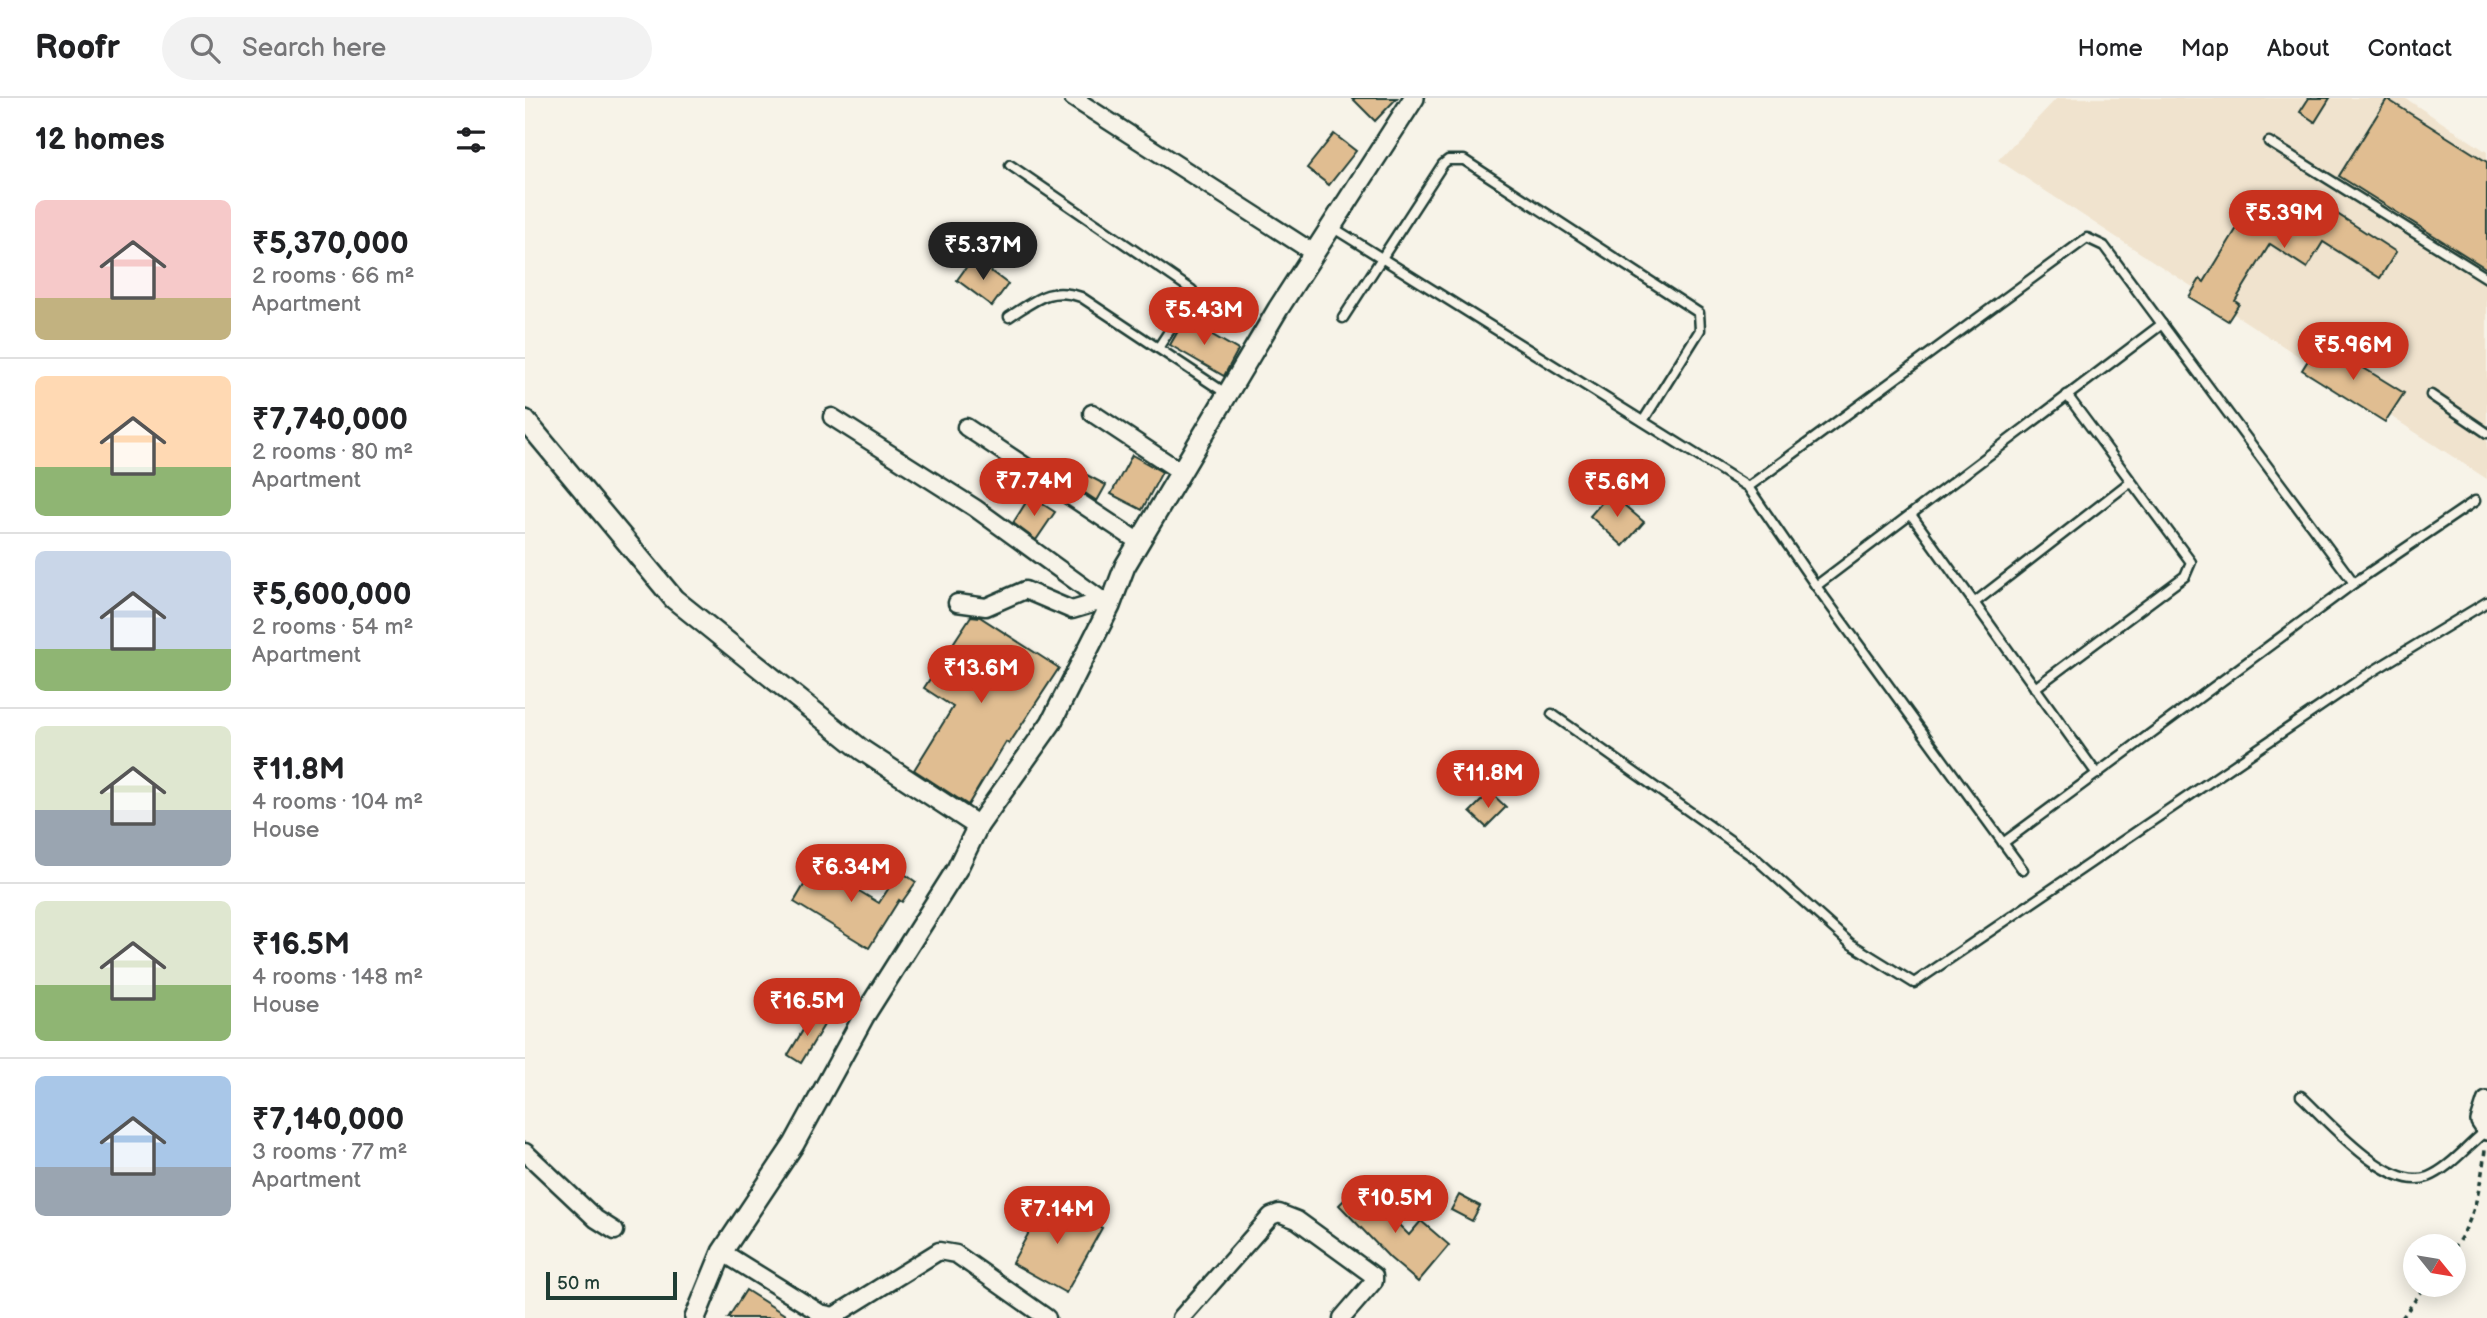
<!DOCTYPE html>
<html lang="en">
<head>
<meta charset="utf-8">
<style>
	:root { --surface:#fff; --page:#f2f2f2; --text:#202124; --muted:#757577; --line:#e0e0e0; --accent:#c8321e }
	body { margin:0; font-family:"Balsamiq Sans",sans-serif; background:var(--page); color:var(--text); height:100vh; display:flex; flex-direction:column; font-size:26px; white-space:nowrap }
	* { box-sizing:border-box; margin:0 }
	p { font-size:23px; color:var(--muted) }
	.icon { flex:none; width:38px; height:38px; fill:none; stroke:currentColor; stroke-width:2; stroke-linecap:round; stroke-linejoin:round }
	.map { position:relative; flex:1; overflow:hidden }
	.drawer { display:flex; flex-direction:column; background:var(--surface); width:525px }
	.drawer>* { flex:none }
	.needle { width:46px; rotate:120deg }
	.controls { position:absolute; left:1878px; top:1136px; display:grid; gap:14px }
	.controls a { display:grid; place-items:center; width:63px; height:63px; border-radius:50%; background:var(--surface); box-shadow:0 4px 18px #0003; font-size:35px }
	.scale { position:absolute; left:21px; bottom:18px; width:131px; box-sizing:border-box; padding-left:7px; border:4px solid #1f3d34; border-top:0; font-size:19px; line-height:24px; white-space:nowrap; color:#1f3d34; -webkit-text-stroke:5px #f7f3e8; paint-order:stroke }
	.price { position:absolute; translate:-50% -60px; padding:0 16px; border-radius:24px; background:var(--accent); color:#fff; font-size:23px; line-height:46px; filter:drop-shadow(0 2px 4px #0008) }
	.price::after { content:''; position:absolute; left:50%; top:42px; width:21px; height:16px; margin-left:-10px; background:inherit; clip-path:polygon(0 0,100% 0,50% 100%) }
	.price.current { background:#222; color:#fff }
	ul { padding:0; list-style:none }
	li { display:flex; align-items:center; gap:21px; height:175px; padding:0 35px }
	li+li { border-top:2px solid var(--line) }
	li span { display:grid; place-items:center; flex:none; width:196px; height:140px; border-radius:10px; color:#555 }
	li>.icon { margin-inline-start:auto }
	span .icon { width:84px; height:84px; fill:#fffc; stroke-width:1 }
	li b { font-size:30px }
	h2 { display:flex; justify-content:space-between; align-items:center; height:84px; padding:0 35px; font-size:30px }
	header { display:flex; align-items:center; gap:42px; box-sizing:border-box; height:98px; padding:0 35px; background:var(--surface); border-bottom:2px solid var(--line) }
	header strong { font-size:33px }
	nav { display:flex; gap:38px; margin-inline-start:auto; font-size:24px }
	.search { width:490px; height:63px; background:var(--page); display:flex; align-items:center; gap:18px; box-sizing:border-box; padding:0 24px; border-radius:38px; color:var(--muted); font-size:26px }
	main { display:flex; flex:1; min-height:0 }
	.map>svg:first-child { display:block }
</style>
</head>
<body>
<header>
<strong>Roofr</strong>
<div class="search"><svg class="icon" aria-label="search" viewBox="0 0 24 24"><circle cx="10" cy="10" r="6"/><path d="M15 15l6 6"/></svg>Search here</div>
<nav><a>Home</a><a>Map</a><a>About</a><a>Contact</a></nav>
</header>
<main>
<section class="drawer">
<h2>12 homes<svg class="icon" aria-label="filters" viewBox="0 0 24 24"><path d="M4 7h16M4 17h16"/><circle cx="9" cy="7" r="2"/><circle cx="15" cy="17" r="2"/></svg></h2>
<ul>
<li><span style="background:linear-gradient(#f6c9c9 70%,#c2b280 0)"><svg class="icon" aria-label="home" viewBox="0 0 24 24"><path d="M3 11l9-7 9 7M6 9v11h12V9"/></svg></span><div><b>₹5,370,000</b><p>2 rooms · 66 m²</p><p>Apartment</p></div></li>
<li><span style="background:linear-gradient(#ffd9b3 65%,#8fb573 0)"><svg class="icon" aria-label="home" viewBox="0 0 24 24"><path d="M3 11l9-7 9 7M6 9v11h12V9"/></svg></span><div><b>₹7,740,000</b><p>2 rooms · 80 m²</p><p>Apartment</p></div></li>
<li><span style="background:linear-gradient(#c9d6e8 70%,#8fb573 0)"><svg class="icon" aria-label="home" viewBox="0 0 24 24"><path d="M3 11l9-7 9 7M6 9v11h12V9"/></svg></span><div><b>₹5,600,000</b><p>2 rooms · 54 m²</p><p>Apartment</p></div></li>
<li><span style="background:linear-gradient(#dfe7d0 60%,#9aa5b1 0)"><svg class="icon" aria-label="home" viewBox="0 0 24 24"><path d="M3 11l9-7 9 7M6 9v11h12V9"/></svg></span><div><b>₹11.8M</b><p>4 rooms · 104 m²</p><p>House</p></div></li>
<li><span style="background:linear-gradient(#dfe7d0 60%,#8fb573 0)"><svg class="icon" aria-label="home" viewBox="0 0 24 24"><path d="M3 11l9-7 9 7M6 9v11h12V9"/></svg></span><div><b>₹16.5M</b><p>4 rooms · 148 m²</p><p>House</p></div></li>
<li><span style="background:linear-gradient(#a9c7e8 65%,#9aa5b1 0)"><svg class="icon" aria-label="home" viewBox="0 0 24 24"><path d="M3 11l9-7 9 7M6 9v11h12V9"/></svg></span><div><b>₹7,140,000</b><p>3 rooms · 77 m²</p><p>Apartment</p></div></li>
</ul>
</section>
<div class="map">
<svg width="1962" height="1220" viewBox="0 0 1962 1220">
	<rect width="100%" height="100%" fill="#f7f3e8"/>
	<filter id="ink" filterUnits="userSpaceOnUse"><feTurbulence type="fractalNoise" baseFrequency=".0143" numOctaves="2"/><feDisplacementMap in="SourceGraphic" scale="14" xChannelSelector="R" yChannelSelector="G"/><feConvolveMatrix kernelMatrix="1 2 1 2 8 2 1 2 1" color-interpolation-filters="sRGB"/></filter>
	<g filter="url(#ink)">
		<path fill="#f0e3ce" d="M1532,0h348l82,54v327l-489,-319z"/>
		<g fill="#e0bd91" stroke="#1f3d34" stroke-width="2">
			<path d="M827,0h45l-22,23z"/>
			<path d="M1784,0h21l-15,24 -15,-10z"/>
			<path d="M1862,1l100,63v107l-148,-93z"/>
			<path d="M809,36l22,17 -27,34 -22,-17z"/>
			<path d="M1731,99l43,26 15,-24 82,53 -16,26 -57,-36 -16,26 -37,-24 -35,57 4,3 -11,17 -39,-24 11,-18 4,3z"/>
			<path d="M448,160l35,26 -16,22 -35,-26z"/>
			<path d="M660,221l53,31 -14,26 -54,-31z"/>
			<path d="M1795,243l84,52 -19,29 -83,-52z"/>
			<path d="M607,357l30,17 -20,38 -31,-16z"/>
			<path d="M558,375l23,12 -9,16 -21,-14z"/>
			<path d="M1085,395l34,29 -21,24 -33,-30z"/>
			<path d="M505,398l25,16 -19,28 -23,-17z"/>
			<path d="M446,518l9,1 79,51 -50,76 -3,-2 -38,63 -54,-35 39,-63 -29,-19z"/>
			<path d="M965,694l16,15 -20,20 -16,-15z"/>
			<path d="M291,767l63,38 21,-32 16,11 -14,20 -3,-2 -30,48 -75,-46z"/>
			<path d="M289,914l13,8 -26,43 -13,-8z"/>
			<path d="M834,1087l50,50 12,-14 28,24 -31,37 -28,-24 -51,-53z"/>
			<path d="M934,1097l21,11 -8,15 -21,-11z"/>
			<path d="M523,1100l54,30 -36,65 -54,-30z"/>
			<path d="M221,1192l44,28h-62z"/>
		</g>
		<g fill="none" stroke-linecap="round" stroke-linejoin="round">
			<g stroke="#1f3d34" stroke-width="13">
				<g id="service">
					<path d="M1744,44l218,136"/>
					<path d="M485,67l182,125 -1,8 -33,50"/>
					<path d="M807,129l416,260 68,99 207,284"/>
					<path d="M484,219c27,-17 40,-31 72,-20l146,97"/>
					<path d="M818,220l100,-154 5,-4h16l235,153 1,17 -57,91"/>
					<path d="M1906,297l56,38"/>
					<path d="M1223,389l339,-249 17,8 250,337"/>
					<path d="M1387,418l185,258"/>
					<path d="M1291,488l346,-262"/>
					<path d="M1449,505l156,-121"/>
					<path d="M1510,590l150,-112 6,-14 -124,-167"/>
					<path d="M1027,616l203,144 96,86 63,39 451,-307 122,-74"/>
					<path d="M1478,745l351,-260 121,-82"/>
					<path d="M1776,998c27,25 87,96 127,81 21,-8 41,-33 59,-47"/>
				</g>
			</g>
			<g stroke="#1f3d34" stroke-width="21">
				<g id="minor">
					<path d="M548,0l241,155"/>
					<path d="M567,315l89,59"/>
					<path d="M307,319l143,91 135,98"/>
					<path d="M441,329l173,115"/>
					<path d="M432,505l29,4 39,-17 47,20 30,-9"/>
					<path d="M0,1054l71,67 19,12"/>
					<path d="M197,1154l98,61 14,3 105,-65 17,3 91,64"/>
					<path d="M656,1220l90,-102 8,-3 18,7 77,56v5l-32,37"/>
				</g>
			</g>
			<g stroke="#1f3d34" stroke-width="24">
				<g id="tertiary">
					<path d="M0,322l149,179 188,151 116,76"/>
					<path d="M1962,1004l-6,19 6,9"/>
					<path d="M170,1220l27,-66 72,-108 70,-128 93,-147 21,-43 73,-103 59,-117 15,-40 153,-257 136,-211"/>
				</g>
			</g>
			<g stroke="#1f3d34" stroke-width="3.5" stroke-dasharray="5 5" stroke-linecap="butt">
				<path d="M1928,1151c22,-28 28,-65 32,-99"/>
				<path d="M1877,1220l25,-34"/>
			</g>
			<use href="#service" stroke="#f7f3e8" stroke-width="8"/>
			<use href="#minor" stroke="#f7f3e8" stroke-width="16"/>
			<use href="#tertiary" stroke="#f7f3e8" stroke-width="19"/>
		</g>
	</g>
</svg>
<div class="controls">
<a><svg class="needle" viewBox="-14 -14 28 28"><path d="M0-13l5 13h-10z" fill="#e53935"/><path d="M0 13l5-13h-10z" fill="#757577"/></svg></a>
</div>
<div class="scale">50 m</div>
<b class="price" style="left:1759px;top:152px">₹5.39M</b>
<b class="price current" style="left:458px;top:184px">₹5.37M</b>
<b class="price" style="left:679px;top:249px">₹5.43M</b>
<b class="price" style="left:1828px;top:284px">₹5.96M</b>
<b class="price" style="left:509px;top:420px">₹7.74M</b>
<b class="price" style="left:1092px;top:421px">₹5.6M</b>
<b class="price" style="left:456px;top:607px">₹13.6M</b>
<b class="price" style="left:963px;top:712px">₹11.8M</b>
<b class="price" style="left:326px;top:806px">₹6.34M</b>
<b class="price" style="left:282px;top:940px">₹16.5M</b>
<b class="price" style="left:870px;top:1137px">₹10.5M</b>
<b class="price" style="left:532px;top:1148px">₹7.14M</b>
</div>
</main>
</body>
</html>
